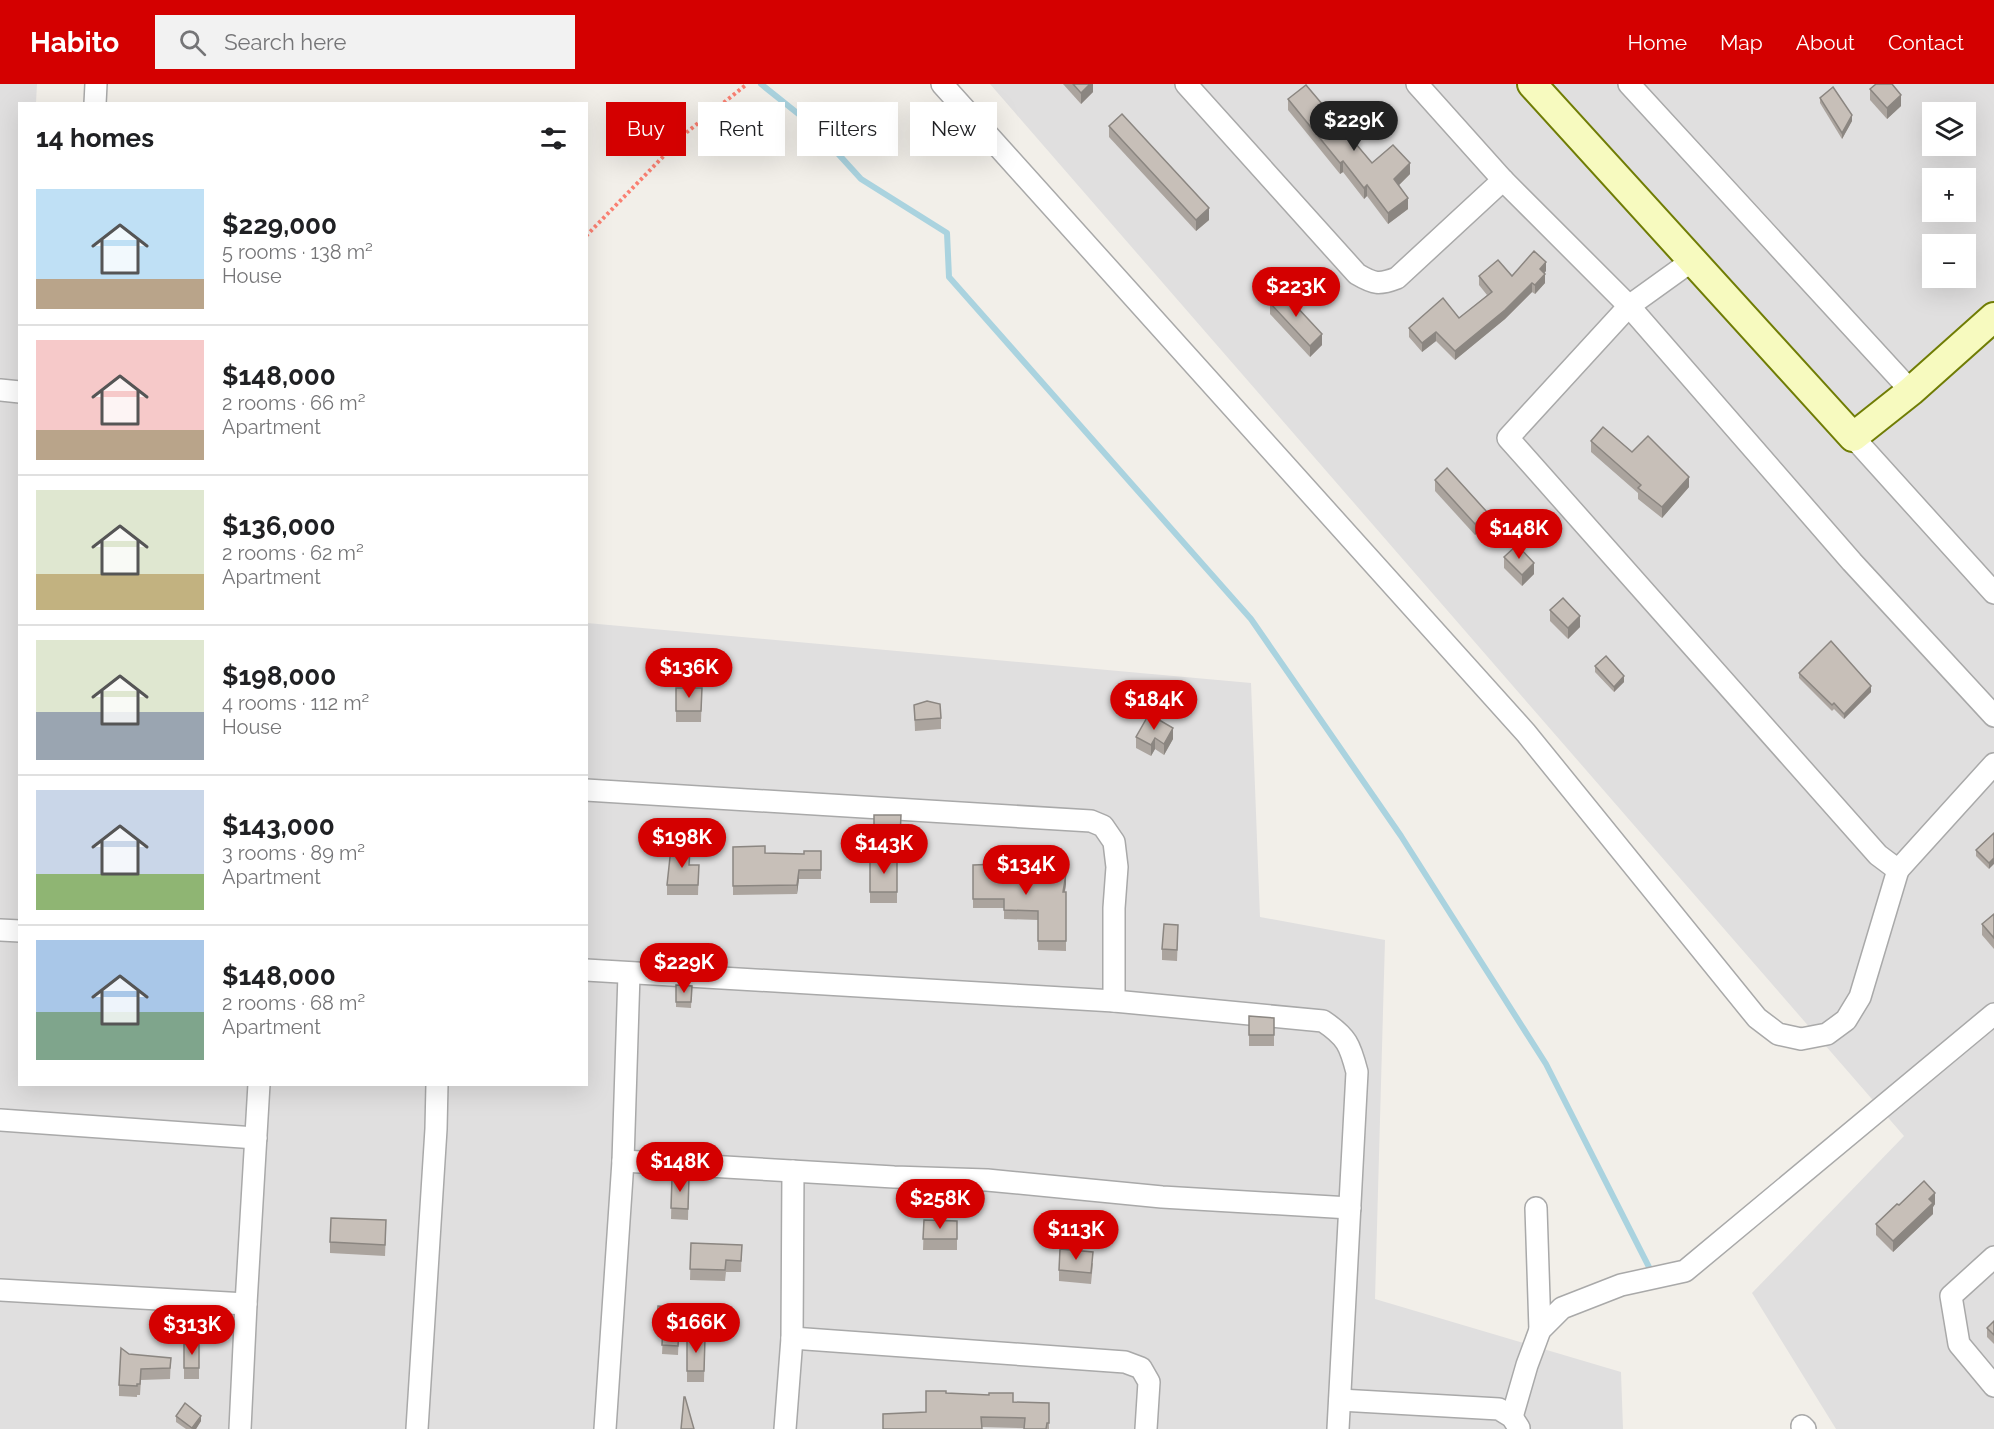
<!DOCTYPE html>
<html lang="en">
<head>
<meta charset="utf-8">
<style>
	:root { --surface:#fff; --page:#f2f2f2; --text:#202124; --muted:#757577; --line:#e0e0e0; --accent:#d40000 }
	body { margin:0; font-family:Raleway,sans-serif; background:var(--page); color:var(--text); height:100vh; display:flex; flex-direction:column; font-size:22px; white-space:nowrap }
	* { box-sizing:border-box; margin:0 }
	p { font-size:20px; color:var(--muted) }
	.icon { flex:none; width:33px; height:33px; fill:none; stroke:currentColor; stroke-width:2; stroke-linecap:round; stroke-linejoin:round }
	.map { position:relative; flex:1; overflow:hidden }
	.details { position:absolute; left:18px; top:18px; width:570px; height:984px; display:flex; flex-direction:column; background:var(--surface); border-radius:0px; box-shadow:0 6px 24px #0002 }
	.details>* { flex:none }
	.top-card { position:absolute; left:606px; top:18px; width:570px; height:54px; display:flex; gap:12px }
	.tools { position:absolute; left:1922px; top:18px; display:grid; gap:12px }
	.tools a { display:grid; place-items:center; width:54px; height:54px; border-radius:0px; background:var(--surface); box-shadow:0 6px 24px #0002; font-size:30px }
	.price { position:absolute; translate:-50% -51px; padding:0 14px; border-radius:21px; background:var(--accent); color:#fff; font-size:20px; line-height:39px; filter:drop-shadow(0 2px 3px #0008) }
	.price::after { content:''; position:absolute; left:50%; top:36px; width:18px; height:14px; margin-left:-9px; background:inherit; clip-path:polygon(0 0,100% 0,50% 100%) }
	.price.selected { background:#222; color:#fff }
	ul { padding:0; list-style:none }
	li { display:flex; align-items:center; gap:18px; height:150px; padding:0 18px }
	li+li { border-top:2px solid var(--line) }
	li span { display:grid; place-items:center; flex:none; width:168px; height:120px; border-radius:0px; color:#555 }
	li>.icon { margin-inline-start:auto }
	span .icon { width:72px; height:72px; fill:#fffc; stroke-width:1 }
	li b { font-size:26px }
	h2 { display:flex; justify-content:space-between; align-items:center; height:72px; padding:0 18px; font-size:26px }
	.chip { padding:0 21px; border-radius:0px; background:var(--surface); box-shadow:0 6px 24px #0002; font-size:21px; line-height:54px }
	.chip.selected { background:var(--accent); color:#fff }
	header { display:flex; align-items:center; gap:36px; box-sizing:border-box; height:84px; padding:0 30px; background:var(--accent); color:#fff }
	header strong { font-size:28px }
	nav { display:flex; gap:33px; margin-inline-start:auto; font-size:21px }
	.search { width:420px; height:54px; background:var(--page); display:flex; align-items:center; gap:15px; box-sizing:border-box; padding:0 21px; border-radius:0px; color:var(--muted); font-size:22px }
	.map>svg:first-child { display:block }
</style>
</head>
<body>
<header>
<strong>Habito</strong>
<div class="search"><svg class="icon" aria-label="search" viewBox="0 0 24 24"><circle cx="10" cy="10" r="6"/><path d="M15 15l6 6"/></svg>Search here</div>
<nav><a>Home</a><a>Map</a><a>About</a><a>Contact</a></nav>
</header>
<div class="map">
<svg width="1994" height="1345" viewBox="0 0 1994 1345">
	<rect width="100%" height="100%" fill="#f2efe9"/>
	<g fill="#e0dfdf" fill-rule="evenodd">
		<path d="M0,0h37l-1,19 -16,1v980h566l1,-461 664,60 9,234 125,23 -10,359 246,73 2,57h-1623z"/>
		<path d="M990,0h1004v1345h-158l-84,-136 152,-157zM1932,28h33v34h-33zM1932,94h33v34h-33zM1932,160h33v34h-33z"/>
	</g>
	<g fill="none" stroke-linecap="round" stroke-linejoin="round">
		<path stroke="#aad3df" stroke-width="6" d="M761,0l50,40 50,55 86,54 2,44 302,342 150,217 145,228 105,207"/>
		<g stroke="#a9a9a9" stroke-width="24">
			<g id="street">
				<path d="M942,0l584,649 231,285 21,16 23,5 26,-5 19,-14 14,-23 38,-127"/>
				<path d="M1186,0l171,190c17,10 22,11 40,4l106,-98"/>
				<path d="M1417,0l86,96 126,126 223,256 142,154"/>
				<path d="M1629,0l282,307"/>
				<path d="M95,20l1,-20"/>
				<path d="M1693,176l-64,46 -121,132 370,417 20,15 96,-106"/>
				<path d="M0,306l20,2"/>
				<path d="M1853,353l141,156"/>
				<path d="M586,706l505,31 12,5 11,16 3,25 -3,41v93"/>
				<path d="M0,846l20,1"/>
				<path d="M586,886l528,31 209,20c24,16 27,24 34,51l-19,357"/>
				<path d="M0,1036l256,18"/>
				<path d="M623,1077l271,16 93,3 175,17 188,11"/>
				<path d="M1536,1124l4,122"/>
				<path d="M1994,1173l-43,39 8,48 35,42"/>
				<path d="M0,1206l246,14"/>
				<path d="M792,1254l333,24 16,6 8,14 -3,47"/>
				<path d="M1340,1316l159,9 13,8 7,11"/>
				<path d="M1512,1333l15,-52 13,-35 22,-22 59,-23 64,-14 309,-257"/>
				<path d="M1802,1342l3,3"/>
				<path d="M240,1345l6,-125 13,-220"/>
				<path d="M417,1345l19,-300 1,-45"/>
				<path d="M605,1345l18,-268 6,-187"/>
				<path d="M785,1345l7,-91 1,-167"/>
			</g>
		</g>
		<g stroke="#707d05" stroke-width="32">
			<path id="secondary" d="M1532,0l321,353 58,-46 83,-74"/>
		</g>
		<path stroke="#fa8072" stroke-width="4" stroke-dasharray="3 3" stroke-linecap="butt" d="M586,152l101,-104 60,-48"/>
		<use href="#street" stroke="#fff" stroke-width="21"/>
		<use href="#secondary" stroke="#f7fabf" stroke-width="28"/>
	</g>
	<g fill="#aba49e">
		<path d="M1063,0h30v8l-12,12z"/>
		<path d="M1870,5l31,17 -14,13 -17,-19z"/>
		<path d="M1820,14l32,23 -10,18 -22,-36z"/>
		<path d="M1288,15l84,64 38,11 -11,11 9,24 -20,15 -21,-28 -3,3 -21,-27 -3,2 -52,-64z"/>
		<path d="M1109,42l100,94 -13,11 -87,-94z"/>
		<path d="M1546,187l-2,2 1,10 -10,11 -3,-2 -27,27 -50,41 -19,-19 -14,11 -13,-15v-9l50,-10 28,-23 -8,-10v-9h33z"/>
		<path d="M1270,219l52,42 -12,12 -40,-43z"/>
		<path d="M1591,357l41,11 57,35 -27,31 -24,-19v-6l-47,-41z"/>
		<path d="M1435,396l52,43 -12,12 -40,-44z"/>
		<path d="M1504,473l30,17 -12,12 -18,-18z"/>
		<path d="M1550,526l30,17 -12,12 -18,-18z"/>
		<path d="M1595,582l29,16 -10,10 -19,-20z"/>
		<path d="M1799,589l72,19 -27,27 -10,-10 -2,2 -33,-33z"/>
		<path d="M676,604h26l-1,34h-25z"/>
		<path d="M914,621l27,13v11l-26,2z"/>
		<path d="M1136,653l37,2 -9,16 -9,-6 -4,7 -15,-8z"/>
		<path d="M874,731h27l-1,33h-3v2l-23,-4z"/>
		<path d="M1994,749l-5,36 -13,-13v-6z"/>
		<path d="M733,763l32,6 39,1 17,-3v28h-22l-2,15 -64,1z"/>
		<rect x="870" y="774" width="27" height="45"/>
		<path d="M689,781h10l-1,30h-31v-10z"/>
		<path d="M973,781l27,4 66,15 -1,8h1v59l-28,-1v-30l-34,-1v-11h-31z"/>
		<path d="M1994,830v35l-12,-14v-11z"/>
		<path d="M1178,852l-1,25 -15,-1v-11z"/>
		<path d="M676,901l16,1 -1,22 -15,-1z"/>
		<path d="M1249,932l25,2v28h-25z"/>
		<path d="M672,1094h17l-1,42 -17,-1z"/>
		<path d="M1935,1120l-2,3v7l-40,38 -17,-17v-11l23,-19z"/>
		<path d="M924,1136l33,1v29h-34z"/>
		<path d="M386,1147l-1,25 -55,-3v-11z"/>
		<path d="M691,1159l51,2 -1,27h-15l-1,9 -35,-1z"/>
		<path d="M1093,1179l-2,21 -32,-3v-11z"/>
		<path d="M680,1223l-2,48 -16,-1 1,-20 -6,-1v-9z"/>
		<path d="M1994,1237v23l-7,-7v-9z"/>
		<path d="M687,1254h18l-1,44h-17z"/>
		<rect x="184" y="1260" width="15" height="35"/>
		<path d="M129,1270l42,4 -1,21 -29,1 -1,15h-3v2l-18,-1v-11z"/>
		<path d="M946,1309l67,9 36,1v26l-68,-2 -55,-15z"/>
		<path d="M176,1332l25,5 -5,8h-10l-10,-7z"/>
	</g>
	<g fill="#8b8681">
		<path d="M1090,0h3v8l-12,12v-11z"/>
		<path d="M1901,11v11l-14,13v-11z"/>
		<path d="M1852,31v6l-10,18v-6z"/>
		<path d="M1343,77v11l-3,2v-11z"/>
		<path d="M1410,79v11l-16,16v-11z"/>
		<path d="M1367,101v11l-3,3v-11z"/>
		<path d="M1408,114v11l-20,15v-11z"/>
		<path d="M1209,124v12l-13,11v-11z"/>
		<path d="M1546,178v9l-6,7v-9z"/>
		<path d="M1545,190v9l-10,11v-9z"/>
		<path d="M1532,199v9l-27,27 -50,41v-9z"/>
		<path d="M1436,248v9l-14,11v-9z"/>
		<path d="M1322,250v11l-12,12v-11z"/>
		<path d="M1689,393v10l-27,31v-11z"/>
		<path d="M1487,428v11l-12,12v-11z"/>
		<path d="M1534,479v11l-12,12v-11z"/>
		<path d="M1580,532v11l-12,12v-11z"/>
		<path d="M1624,592v6l-10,10v-5z"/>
		<path d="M1871,602v6l-27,27v-5z"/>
		<path d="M1173,644v11l-9,16v-11z"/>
		<path d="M1155,654v11l-4,7v-11z"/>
		<path d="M1994,774v6l-5,5v-6z"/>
		<path d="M799,786v9l-2,15v-9z"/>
		<path d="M1066,790v10l-3,17v-9z"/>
		<path d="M1935,1109v11l-2,3v7l-40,38v-11l36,-42z"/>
		<path d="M201,1332v5l-5,8h-4z"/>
	</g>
	<g fill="#c7bfb8" stroke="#8b8681" stroke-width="1.5">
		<path d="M1073,0h17l-9,9z"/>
		<path d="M1876,0h16l9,11 -14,13 -17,-19z"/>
		<path d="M1306,1l66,78 21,-18 17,18 -16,16 14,19 -20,15 -21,-28 -3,3 -21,-27 -3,2 -52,-64z"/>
		<path d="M1833,3l19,28 -10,18 -22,-35z"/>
		<path d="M1122,30l87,94 -13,12 -87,-94z"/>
		<path d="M1534,167l12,11 -6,7 5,5 -10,11 -3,-2 -27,27 -50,41 -19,-19 -14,11 -13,-15 34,-30 16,20 33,-26 -13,-16 19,-16 14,16z"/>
		<path d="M1282,207l40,43 -12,12 -40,-43z"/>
		<path d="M1603,343l29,25 16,-16 41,41 -27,30 -24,-19 3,-3 -50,-44z"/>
		<path d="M1447,384l40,44 -12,12 -40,-44z"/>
		<path d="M1517,461l17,18 -12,12 -18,-18z"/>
		<path d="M1563,514l17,18 -12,12 -18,-18z"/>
		<path d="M1831,557l40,45 -27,28 -10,-11 -2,2 -33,-32z"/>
		<path d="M1606,572l18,20 -10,11 -19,-21z"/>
		<path d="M676,604h26l-1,23h-25z"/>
		<path d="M927,617l13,3 1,14 -26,2 -1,-15z"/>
		<path d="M1149,630l24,14 -9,16 -9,-6 -4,7 -15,-8z"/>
		<path d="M874,731h27l-1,22h-3v2l-23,-4z"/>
		<path d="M1994,749v25l-5,5 -13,-13z"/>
		<path d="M765,762v7l39,1v-3h17v19h-22l-2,15 -64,1v-39z"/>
		<path d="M671,764l19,1 -1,16h10l-1,20h-31z"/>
		<rect x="870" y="774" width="27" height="34"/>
		<path d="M1000,780v5l66,5 -3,18h3v49h-28v-30l-34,-1v-11h-31v-34z"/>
		<path d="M1994,830v24l-12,-14z"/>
		<path d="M1164,840l14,1 -1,25 -15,-1z"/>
		<path d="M676,901l16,1 -1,16h-15z"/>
		<path d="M1249,932l25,2v17h-25z"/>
		<path d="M672,1094h17l-1,31 -17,-1z"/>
		<path d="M1924,1097l11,12 -6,6 4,4 -40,38 -17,-17 21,-20 2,1z"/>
		<path d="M331,1134l55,2 -1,25 -55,-3z"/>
		<path d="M924,1136l33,1v18h-34z"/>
		<path d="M691,1159l51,2 -1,16 -15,-1 -1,10 -35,-1z"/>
		<path d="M1060,1165l33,3 -2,21 -32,-3z"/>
		<path d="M658,1222l22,1 -2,39 -16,-1 1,-21h-6z"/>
		<path d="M1994,1237v14l-7,-7z"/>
		<path d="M687,1254h18l-1,33h-17z"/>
		<rect x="184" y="1260" width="15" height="24"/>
		<path d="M121,1264l8,6 42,4 -1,10 -29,1 -1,15h-3v2l-18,-1z"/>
		<path d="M926,1307h20v2l43,2v-2h24v9l36,1v20h-2l-1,6h-22l1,-11 -44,-1 1,12h-99v-15l43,-2z"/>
		<path d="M684,1313h1l9,32h-13z"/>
		<path d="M185,1319l16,13 -9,12 -16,-12z"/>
	</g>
</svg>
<div class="tools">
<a><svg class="icon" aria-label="layers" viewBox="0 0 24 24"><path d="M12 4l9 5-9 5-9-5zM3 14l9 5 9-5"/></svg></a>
<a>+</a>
<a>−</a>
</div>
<b class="price selected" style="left:1354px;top:68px">$229K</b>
<b class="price" style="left:1296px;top:234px">$223K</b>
<b class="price" style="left:1519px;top:476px">$148K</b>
<b class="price" style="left:689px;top:615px">$136K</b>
<b class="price" style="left:1154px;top:647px">$184K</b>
<b class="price" style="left:682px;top:785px">$198K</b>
<b class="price" style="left:884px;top:791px">$143K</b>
<b class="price" style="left:1026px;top:812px">$134K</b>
<b class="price" style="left:684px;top:910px">$229K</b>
<b class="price" style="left:680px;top:1109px">$148K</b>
<b class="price" style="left:940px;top:1146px">$258K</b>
<b class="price" style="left:1076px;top:1177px">$113K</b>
<b class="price" style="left:696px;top:1270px">$166K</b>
<b class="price" style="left:192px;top:1272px">$313K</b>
<div class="top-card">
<a class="chip selected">Buy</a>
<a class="chip">Rent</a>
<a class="chip">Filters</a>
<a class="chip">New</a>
</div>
<section class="details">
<h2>14 homes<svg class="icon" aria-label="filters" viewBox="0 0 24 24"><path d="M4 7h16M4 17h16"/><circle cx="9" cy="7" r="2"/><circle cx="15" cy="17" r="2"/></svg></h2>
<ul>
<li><span style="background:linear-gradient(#bfe0f5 75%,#b9a48a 0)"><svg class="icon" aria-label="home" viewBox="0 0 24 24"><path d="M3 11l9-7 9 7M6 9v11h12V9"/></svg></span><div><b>$229,000</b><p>5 rooms · 138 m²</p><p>House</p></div></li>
<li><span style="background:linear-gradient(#f6c9c9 75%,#b9a48a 0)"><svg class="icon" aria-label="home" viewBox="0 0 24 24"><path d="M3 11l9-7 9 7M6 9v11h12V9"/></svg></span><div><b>$148,000</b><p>2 rooms · 66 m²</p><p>Apartment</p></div></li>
<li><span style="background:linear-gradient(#dfe7d0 70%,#c2b280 0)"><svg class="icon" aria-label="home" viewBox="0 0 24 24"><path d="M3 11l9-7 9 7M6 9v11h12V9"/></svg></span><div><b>$136,000</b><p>2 rooms · 62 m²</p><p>Apartment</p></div></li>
<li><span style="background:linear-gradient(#dfe7d0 60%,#9aa5b1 0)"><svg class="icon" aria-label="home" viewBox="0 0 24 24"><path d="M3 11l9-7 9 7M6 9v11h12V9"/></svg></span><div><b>$198,000</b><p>4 rooms · 112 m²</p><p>House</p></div></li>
<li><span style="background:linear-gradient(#c9d6e8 70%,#8fb573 0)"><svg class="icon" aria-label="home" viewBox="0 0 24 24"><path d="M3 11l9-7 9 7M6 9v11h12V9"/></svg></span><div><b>$143,000</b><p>3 rooms · 89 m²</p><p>Apartment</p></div></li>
<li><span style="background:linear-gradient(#a9c7e8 60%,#7fa58c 0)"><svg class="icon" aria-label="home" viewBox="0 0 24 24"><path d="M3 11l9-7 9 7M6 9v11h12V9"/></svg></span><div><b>$148,000</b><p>2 rooms · 68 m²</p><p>Apartment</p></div></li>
</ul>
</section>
</div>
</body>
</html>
